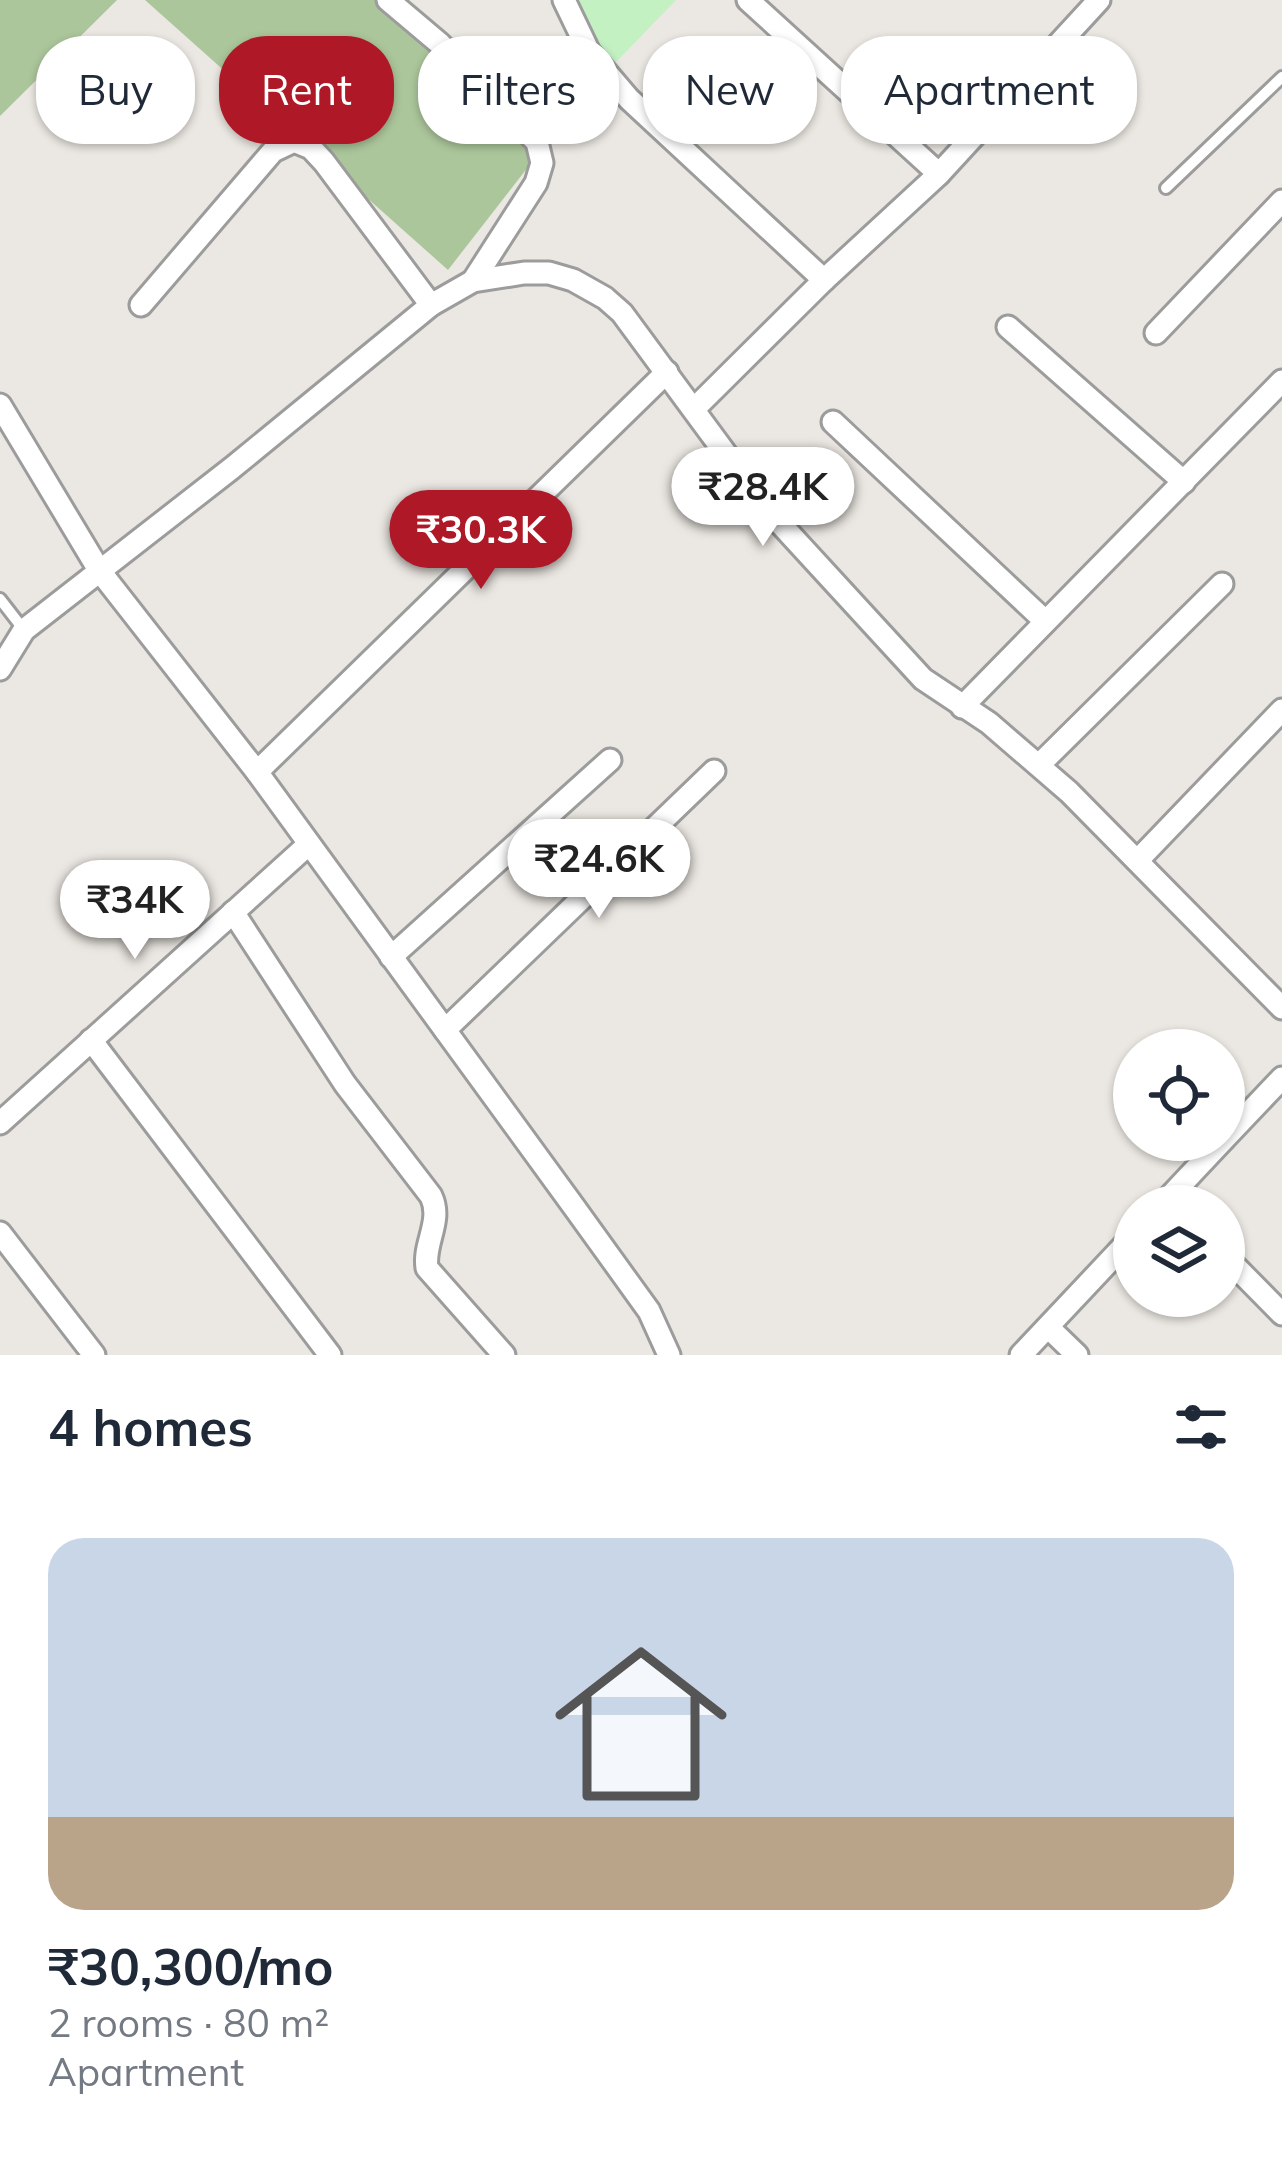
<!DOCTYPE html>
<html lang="en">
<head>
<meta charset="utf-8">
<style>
	:root { --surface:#fff; --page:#f2f2f3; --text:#1f2937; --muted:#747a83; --accent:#ae1827 }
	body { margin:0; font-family:Mulish,sans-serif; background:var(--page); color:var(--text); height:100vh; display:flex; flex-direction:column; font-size:45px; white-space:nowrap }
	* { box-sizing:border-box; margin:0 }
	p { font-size:39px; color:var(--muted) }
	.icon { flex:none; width:66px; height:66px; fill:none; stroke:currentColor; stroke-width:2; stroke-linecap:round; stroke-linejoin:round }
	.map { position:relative; height:1355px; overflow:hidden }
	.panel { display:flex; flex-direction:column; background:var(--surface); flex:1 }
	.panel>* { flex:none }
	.hud { position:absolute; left:36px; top:36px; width:1212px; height:108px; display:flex; gap:24px }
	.controls { position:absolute; left:1113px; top:1029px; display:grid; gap:24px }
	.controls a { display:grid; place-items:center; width:132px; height:132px; border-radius:50%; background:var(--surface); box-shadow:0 3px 9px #0004; font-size:60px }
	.price { position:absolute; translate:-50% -102px; padding:0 27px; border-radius:42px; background:#fff; color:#222; font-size:39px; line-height:78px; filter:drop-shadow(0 3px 6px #0008) }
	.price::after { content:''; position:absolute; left:50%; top:72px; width:36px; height:27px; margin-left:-18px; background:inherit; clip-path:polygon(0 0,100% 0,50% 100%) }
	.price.active { background:var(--accent); color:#fff }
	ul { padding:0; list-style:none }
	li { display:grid; align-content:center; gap:24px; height:636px; padding:0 48px }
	li span { display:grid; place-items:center; height:372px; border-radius:36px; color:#555 }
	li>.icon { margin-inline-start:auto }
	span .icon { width:216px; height:216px; fill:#fffc; stroke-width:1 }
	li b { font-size:51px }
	h2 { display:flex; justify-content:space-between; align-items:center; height:144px; padding:0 48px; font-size:51px }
	.pill { padding:0 42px; border-radius:48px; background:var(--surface); box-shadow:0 3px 9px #0004; font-size:42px; line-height:108px }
	.pill.active { background:var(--accent); color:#fff }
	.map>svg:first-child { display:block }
</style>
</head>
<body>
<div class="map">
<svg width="1282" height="1355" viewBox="0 0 1282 1355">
	<rect width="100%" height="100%" fill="#ebe7e2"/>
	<g fill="#acc69b">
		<path d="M0,0h117l-117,116z"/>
		<path d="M145,0h235l159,153 -91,117z"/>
	</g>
	<path fill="#c3f1c2" d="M577,0h99l-61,63 -24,-28z"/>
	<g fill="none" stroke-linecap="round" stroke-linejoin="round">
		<g stroke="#9c9c9c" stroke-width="16">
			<g id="lane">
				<path d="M1166,188l116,-111"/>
				<path d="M0,599l24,31"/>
			</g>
		</g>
		<g stroke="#9c9c9c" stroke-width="27">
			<g id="street">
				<path d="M388,0l51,43 98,99 5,21 -6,20 -63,98"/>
				<path d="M564,0l25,52 40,47 195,181"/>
				<path d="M939,174l160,-174"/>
				<path d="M141,305l132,-154 21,-10 17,7 13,14 107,143"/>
				<path d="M1008,327l176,155"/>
				<path d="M1156,333l126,-132"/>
				<path d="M0,405l99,165 158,202 317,435 75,104 20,44"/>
				<path d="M694,409l130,-129 115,-106 -191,-174"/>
				<path d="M833,422l212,199"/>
				<path d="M0,669l24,-39 208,-162 199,-163 42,-24 51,-8h25l24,7 32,18 17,15 143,194 158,172 66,44 80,69 213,216"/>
				<path d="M962,707l320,-326"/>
				<path d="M1039,765l183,-181"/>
				<path d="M257,772l410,-400"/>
				<path d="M1138,860l144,-150"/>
				<path d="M233,912l112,172 86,112c12,25 -8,47 -4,72l77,87"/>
				<path d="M391,957l219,-197"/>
				<path d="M445,1030l269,-259"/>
				<path d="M91,1040l239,315"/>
				<path d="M0,1123l309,-279"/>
				<path d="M1224,1139l58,-61"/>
				<path d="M1161,1206l62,-66"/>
				<path d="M0,1233l94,122"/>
				<path d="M1224,1255l58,59"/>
				<path d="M1048,1327l29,28"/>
				<path d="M1021,1355l113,-120"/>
			</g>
		</g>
		<use href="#lane" stroke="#fff" stroke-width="10"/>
		<use href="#street" stroke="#fff" stroke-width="21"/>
	</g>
</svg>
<div class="controls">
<a><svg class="icon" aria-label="locate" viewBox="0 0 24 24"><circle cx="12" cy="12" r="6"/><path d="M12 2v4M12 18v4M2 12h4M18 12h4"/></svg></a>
<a><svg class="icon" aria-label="layers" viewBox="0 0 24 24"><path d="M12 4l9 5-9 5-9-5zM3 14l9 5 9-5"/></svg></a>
</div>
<b class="price" style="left:763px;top:549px">₹28.4K</b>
<b class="price active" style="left:481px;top:592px">₹30.3K</b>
<b class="price" style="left:599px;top:921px">₹24.6K</b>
<b class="price" style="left:135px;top:962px">₹34K</b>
<div class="hud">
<a class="pill">Buy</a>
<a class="pill active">Rent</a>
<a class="pill">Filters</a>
<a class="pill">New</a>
<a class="pill">Apartment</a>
</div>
</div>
<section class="panel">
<h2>4 homes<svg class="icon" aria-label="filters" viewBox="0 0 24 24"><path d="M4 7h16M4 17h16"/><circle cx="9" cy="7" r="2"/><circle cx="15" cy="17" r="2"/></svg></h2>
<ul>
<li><span style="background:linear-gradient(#c9d6e8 75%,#b9a48a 0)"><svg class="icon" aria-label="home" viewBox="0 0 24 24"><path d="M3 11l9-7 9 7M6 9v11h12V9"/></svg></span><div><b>₹30,300/mo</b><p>2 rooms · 80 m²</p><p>Apartment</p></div></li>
</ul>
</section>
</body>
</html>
